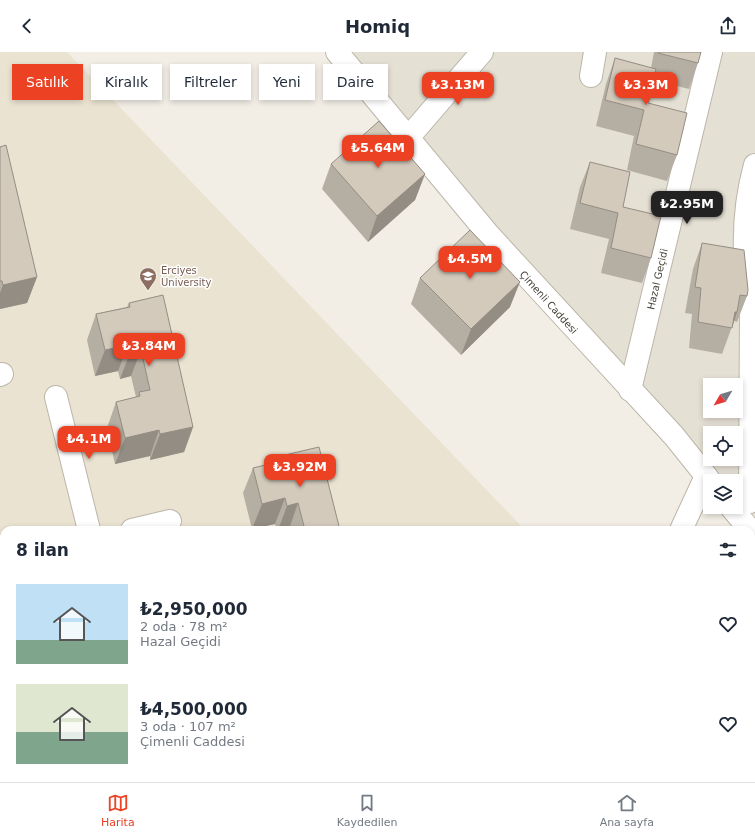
<!DOCTYPE html>
<html lang="tr">
<head>
<meta charset="utf-8">
<style>
	:root { --surface:#fff; --page:#f2f2f3; --text:#1f2937; --muted:#747a83; --line:#e0e1e3; --accent:#ec4123 }
	body { margin:0; font-family:"DejaVu Sans",sans-serif; background:var(--page); color:var(--text); height:100vh; display:flex; flex-direction:column; font-size:15px; white-space:nowrap }
	* { box-sizing:border-box; margin:0 }
	p { font-size:13px; color:var(--muted) }
	.icon { flex:none; width:22px; height:22px; fill:none; stroke:currentColor; stroke-width:2; stroke-linecap:round; stroke-linejoin:round }
	.map { position:relative; flex:1; overflow:hidden }
	.side { position:absolute; left:0px; top:474px; width:755px; height:256px; display:flex; flex-direction:column; background:var(--surface); border-radius:12px 12px 0 0; box-shadow:0 2px 6px #0003 }
	.side>* { flex:none }
	.top-card { position:absolute; left:12px; top:12px; width:400px; height:36px; display:flex; gap:8px }
	.needle { width:26px; rotate:232deg }
	.controls { position:absolute; left:703px; top:326px; display:grid; gap:8px }
	.controls a { display:grid; place-items:center; width:40px; height:40px; border-radius:0px; background:var(--surface); box-shadow:0 2px 6px #0003; font-size:20px }
	.price { position:absolute; translate:-50% -34px; padding:0 9px; border-radius:8px; background:var(--accent); color:#fff; font-size:13px; line-height:26px; filter:drop-shadow(0 1px 2px #0008) }
	.price::after { content:''; position:absolute; left:50%; top:24px; width:12px; height:9px; margin-left:-6px; background:inherit; clip-path:polygon(0 0,100% 0,50% 100%) }
	.price.current { background:#222; color:#fff }
	ul { padding:0; list-style:none }
	li { display:flex; align-items:center; gap:12px; height:100px; padding:0 16px }
	li span { display:grid; place-items:center; flex:none; width:112px; height:80px; border-radius:0px; color:#555 }
	li>.icon { margin-inline-start:auto }
	span .icon { width:48px; height:48px; fill:#fffc; stroke-width:1 }
	li b { font-size:17px }
	h2 { display:flex; justify-content:space-between; align-items:center; height:48px; padding:0 16px; font-size:17px }
	.tag { padding:0 14px; border-radius:0px; background:var(--surface); box-shadow:0 2px 6px #0003; font-size:14px; line-height:36px }
	.tag.current { background:var(--accent); color:#fff }
	header { display:flex; justify-content:space-between; align-items:center; height:52px; padding:0 16px; background:var(--surface); font-size:18px; font-weight:700 }
	.menu { display:flex; justify-content:space-around; align-items:center; height:56px; border-top:1px solid var(--line); background:var(--surface); font-size:11px; color:var(--muted) }
	.menu a { display:grid; justify-items:center; gap:2px }
	.menu .current { color:var(--accent) }
	.map>svg:first-child { display:block }
</style>
</head>
<body>
<header><svg class="icon" aria-label="back" viewBox="0 0 24 24"><path d="M15 5l-7 7 7 7"/></svg>Homiq<svg class="icon" aria-label="share" viewBox="0 0 24 24"><path d="M12 15V3M7 8l5-5 5 5M5 13v7h14v-7"/></svg></header>
<div class="map">
<svg width="755" height="730" viewBox="0 0 755 730">
	<rect width="100%" height="100%" fill="#f2eee6"/>
	<path fill="#e5e0d4" fill-rule="evenodd" d="M329,0h426v464l-19,-19v-16h-16zM710,333h26v26h-26zM710,381h26v26h-26z"/>
	<path fill="#eae3d1" d="M0,0h67l458,478h-521v248h747v-12l4,4v12h-755z"/>
	<g fill="none" stroke-linecap="round" stroke-linejoin="round">
		<g stroke="#bcb6a9" stroke-width="24">
			<g id="minor">
				<path d="M337,0l152,183 185,201 36,45"/>
				<path d="M591,24l4,-24"/>
				<path d="M408,86l74,-86"/>
				<path d="M0,323l2,-1"/>
				<path d="M630,338l81,-338"/>
				<path d="M56,345l33,133"/>
				<path d="M750,450l1,-197c-9,-47 -9,-93 4,-140"/>
				<path d="M731,455l19,23"/>
				<path d="M132,478l38,-9"/>
				<path d="M681,478l25,-54"/>
				<path d="M0,510l4,-1"/>
				<path d="M0,583l4,4"/>
				<path d="M0,641l4,-6"/>
				<path d="M151,726l5,4"/>
				<path d="M391,726l1,4"/>
				<path d="M14,730l3,-4"/>
			</g>
		</g>
		<use href="#minor" stroke="#fff" stroke-width="22"/>
	</g>
	<g fill="#b5aea2">
		<path d="M654,0h47l-3,11 -9,26 -36,-9 -5,23 29,52 -10,26 -40,-11 7,-34 -38,-10 10,-42 9,-26 36,10z"/>
		<path d="M0,95l37,130 -10,26 -27,6z"/>
		<path d="M590,110l33,45 28,51 -9,25 -41,-10 8,-34 -39,-10 10,-42z"/>
		<path d="M331,112l94,10 -10,26 -47,42 -46,-53z"/>
		<path d="M702,191l45,53 -10,26 -3,-1 -12,33 -33,-6 3,-34 -7,-1 8,-44z"/>
		<path d="M420,226l90,29 -49,48 -50,-51z"/>
		<path d="M129,251l64,124 -9,25 -34,8v-4l-35,8 -8,-36 9,-26 20,-5 -5,-21 -11,3 -2,-8 -23,5 -8,-36 9,-26 31,-7z"/>
		<path d="M285,403l55,75h-51v-1l-6,1h-6l-2,-6 -23,5 -9,-36 10,-25 31,-8z"/>
		<path d="M565,726h80l1,4h-82z"/>
	</g>
	<g fill="#948d84">
		<path d="M425,122l-10,26 -47,42 9,-26z"/>
		<path d="M37,225l-10,26 -27,6v-16l3,-8z"/>
		<path d="M520,230l-10,25 -49,48 10,-26z"/>
		<path d="M735,260h2l-5,16z"/>
		<path d="M128,293l-10,26 -23,5 10,-26z"/>
		<path d="M141,298l-10,26 -11,3 10,-26z"/>
		<path d="M193,375l-9,25 -34,8 10,-26z"/>
		<path d="M159,378l-9,26 -35,8 10,-26z"/>
		<path d="M285,446l-10,26 -23,5 10,-25z"/>
		<path d="M298,451l-9,26 -6,1h-5l9,-24z"/>
	</g>
	<g fill="#d3cabc" stroke="#948d84">
		<path d="M658,0h43l-3,11 -40,-10z"/>
		<path d="M615,6l41,11 -8,34 39,10 -10,42 -41,-11 8,-34 -39,-10z"/>
		<path d="M379,69l46,53 -48,42 -46,-52z"/>
		<path d="M6,93l31,132 -34,8 -1,-4h-2v-134z"/>
		<path d="M590,110l40,10 -7,35 38,9 -10,42 -40,-10 7,-35 -38,-10z"/>
		<path d="M470,178l50,52 -49,47 -51,-51z"/>
		<path d="M702,191l42,7 4,40 -1,6 -7,-1 -3,17h-2l-3,16 -34,-6 3,-34 -6,-1z"/>
		<path d="M163,243l30,132 -33,7 -1,-4 -34,8 -9,-36 24,-6 -1,-4 11,-2 -9,-40 -11,3 -2,-8 -23,5 -9,-36 34,-7 -1,-4z"/>
		<path d="M319,395l21,83h-35l-7,-27 -11,3 -2,-8 -23,6 -9,-36 33,-8 -1,-5z"/>
		<path d="M574,726h71l1,4h-71z"/>
	</g>
	<defs>
		<g id="university-pin" transform="scale(0.9)"><path d="M0 17L-7.5 6A9.5 9.5 0 1 1 7.5 6Z" fill="#8d6e63" stroke="#fff"/><path d="M0-5L7-2L0 1L-7-2ZM-4 1L0 2.5L4 1V4Q0 6-4 4Z" fill="#fff"/></g>
	</defs>
	<g fill-rule="evenodd">
		<use href="#university-pin" x="148" y="224"/>
	</g>
	<g text-anchor="middle" stroke-width="3" stroke-linejoin="round" paint-order="stroke">
		<g font-size="10" fill="#785e54" stroke="#fff" text-anchor="start">
			<text x="161" y="222">Erciyes<tspan x="161" dy="12">University</tspan></text>
		</g>
		<g font-size="10" fill="#443e36" stroke="#fff">
			<text transform="translate(657 227) rotate(-77)" y="4">Hazal Geçidi</text>
			<text transform="translate(549 250) rotate(48)" y="4">Çimenli Caddesi</text>
		</g>
	</g>
</svg>
<div class="controls">
<a><svg class="needle" viewBox="-14 -14 28 28"><path d="M0-13l5 13h-10z" fill="#e53935"/><path d="M0 13l5-13h-10z" fill="#747a83"/></svg></a>
<a><svg class="icon" aria-label="locate" viewBox="0 0 24 24"><circle cx="12" cy="12" r="6"/><path d="M12 2v4M12 18v4M2 12h4M18 12h4"/></svg></a>
<a><svg class="icon" aria-label="layers" viewBox="0 0 24 24"><path d="M12 4l9 5-9 5-9-5zM3 14l9 5 9-5"/></svg></a>
</div>
<b class="price" style="left:458px;top:54px">₺3.13M</b>
<b class="price" style="left:646px;top:54px">₺3.3M</b>
<b class="price" style="left:378px;top:117px">₺5.64M</b>
<b class="price current" style="left:687px;top:173px">₺2.95M</b>
<b class="price" style="left:470px;top:228px">₺4.5M</b>
<b class="price" style="left:149px;top:315px">₺3.84M</b>
<b class="price" style="left:89px;top:408px">₺4.1M</b>
<b class="price" style="left:300px;top:436px">₺3.92M</b>
<div class="top-card">
<a class="tag current">Satılık</a>
<a class="tag">Kiralık</a>
<a class="tag">Filtreler</a>
<a class="tag">Yeni</a>
<a class="tag">Daire</a>
</div>
<section class="side">
<h2>8 ilan<svg class="icon" aria-label="filters" viewBox="0 0 24 24"><path d="M4 7h16M4 17h16"/><circle cx="9" cy="7" r="2"/><circle cx="15" cy="17" r="2"/></svg></h2>
<ul>
<li><span style="background:linear-gradient(#bfe0f5 70%,#7fa58c 0)"><svg class="icon" aria-label="home" viewBox="0 0 24 24"><path d="M3 11l9-7 9 7M6 9v11h12V9"/></svg></span><div><b>₺2,950,000</b><p>2 oda · 78 m²</p><p>Hazal Geçidi</p></div><svg class="icon" aria-label="heart" viewBox="0 0 24 24"><path d="M12 20l-8-8c-3-5 5-10 8-4 3-6 11-1 8 4z"/></svg></li>
<li><span style="background:linear-gradient(#dfe7d0 60%,#7fa58c 0)"><svg class="icon" aria-label="home" viewBox="0 0 24 24"><path d="M3 11l9-7 9 7M6 9v11h12V9"/></svg></span><div><b>₺4,500,000</b><p>3 oda · 107 m²</p><p>Çimenli Caddesi</p></div><svg class="icon" aria-label="heart" viewBox="0 0 24 24"><path d="M12 20l-8-8c-3-5 5-10 8-4 3-6 11-1 8 4z"/></svg></li>
</ul>
</section>
</div>
<nav class="menu">
<a class="current"><svg class="icon" aria-label="map" viewBox="0 0 24 24"><path d="M3 6l6-2 6 2 6-2v14l-6 2-6-2-6 2zM9 4v14M15 6v14"/></svg>Harita</a>
<a><svg class="icon" aria-label="saved" viewBox="0 0 24 24"><path d="M7 4h10v16l-5-4-5 4z"/></svg>Kaydedilen</a>
<a><svg class="icon" aria-label="home" viewBox="0 0 24 24"><path d="M3 11l9-7 9 7M6 9v11h12V9"/></svg>Ana sayfa</a>
</nav>
</body>
</html>
